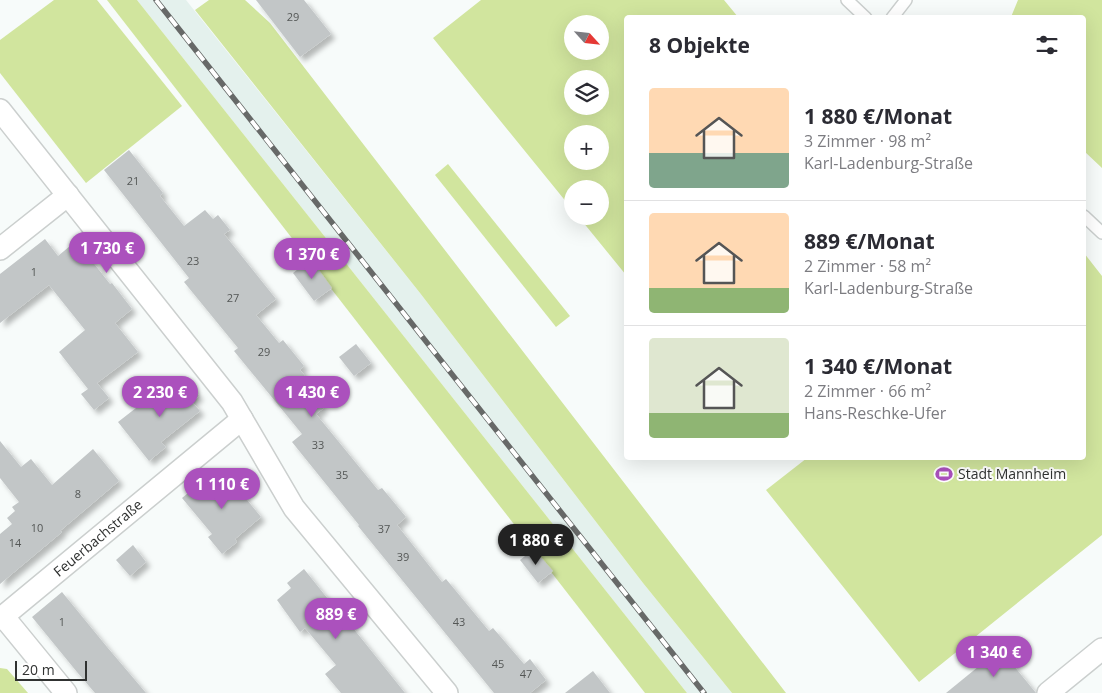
<!DOCTYPE html>
<html lang="de">
<head>
<meta charset="utf-8">
<style>
	:root { --surface:#fff; --page:#f7f7f7; --text:#2b2b33; --muted:#7c7c81; --line:#e1e1e2; --accent:#ab51bd }
	body { margin:0; font-family:"Open Sans",sans-serif; background:var(--page); color:var(--text); height:100vh; display:flex; flex-direction:column; font-size:19px; white-space:nowrap }
	* { box-sizing:border-box; margin:0 }
	p { font-size:16px; color:var(--muted) }
	.icon { flex:none; width:28px; height:28px; fill:none; stroke:currentColor; stroke-width:2; stroke-linecap:round; stroke-linejoin:round }
	.map { position:relative; flex:1; overflow:hidden }
	.details { position:absolute; left:624px; top:15px; width:462px; height:445px; display:flex; flex-direction:column; background:var(--surface); border-radius:5px; box-shadow:0 5px 20px #0002 }
	.details>* { flex:none }
	.needle { width:32px; rotate:117deg }
	.fabs { position:absolute; left:564px; top:15px; display:grid; gap:10px }
	.fabs a { display:grid; place-items:center; width:45px; height:45px; border-radius:50%; background:var(--surface); box-shadow:0 5px 20px #0002; font-size:25px }
	.scale { position:absolute; left:15px; bottom:12px; width:72px; box-sizing:border-box; padding-left:5px; border:2px solid #303231; border-top:0; font-size:14px; line-height:18px; white-space:nowrap; color:#303231; -webkit-text-stroke:4px #fff; paint-order:stroke }
	.price { position:absolute; translate:-50% -42px; padding:0 11px; border-radius:18px; background:var(--accent); color:#fff; font-size:16px; line-height:32px; filter:drop-shadow(0 1px 2px #0008) }
	.price::after { content:''; position:absolute; left:50%; top:30px; width:15px; height:11px; margin-left:-8px; background:inherit; clip-path:polygon(0 0,100% 0,50% 100%) }
	.price.selected { background:#222; color:#fff }
	ul { padding:0; list-style:none }
	li { display:flex; align-items:center; gap:15px; height:125px; padding:0 25px }
	li+li { border-top:1px solid var(--line) }
	li span { display:grid; place-items:center; flex:none; width:140px; height:100px; border-radius:5px; color:#555 }
	li>.icon { margin-inline-start:auto }
	span .icon { width:60px; height:60px; fill:#fffc; stroke-width:1 }
	li b { font-size:21px }
	h2 { display:flex; justify-content:space-between; align-items:center; height:60px; padding:0 25px; font-size:21px }
	.map>svg:first-child { display:block }
</style>
</head>
<body>
<div class="map">
<svg width="1102" height="693" viewBox="0 0 1102 693">
	<defs>
		<filter id="shadow"><feDropShadow dx="4.5" dy="4.5" stdDeviation="2.5" flood-color="#0004"/></filter>
	</defs>
	<rect width="100%" height="100%" fill="#f7fbfa"/>
	<path fill="#e4f1ed" d="M137,0h49l234,293 223,290 89,110h-45z"/>
	<g fill="#d1e59e" fill-rule="evenodd">
		<path d="M54,0h43l85,106 -96,77 -86,-110v-33z"/>
		<path d="M107,0h30l550,693h-42z"/>
		<path d="M209,0h36l25,23 516,670h-54l-89,-110 -223,-290 -225,-283z"/>
		<path d="M481,0h243l14,17 -112,1v257l-48,-59h22v-27h-28v20l-139,-171zM572,24h28v27h-28zM572,79h28v27h-28zM572,134h28v27h-28z"/>
		<path d="M1018,0h84v168l-18,-17v-133l-73,-1z"/>
		<path d="M448,164l122,152 -14,11 -121,-152z"/>
		<path d="M1084,253l18,23v259l-183,147 -153,-192 41,-32h277z"/>
		<path d="M0,668l7,1 21,24h-28z"/>
	</g>
	<g fill="#c2c6c7" filter="url(#shadow)">
		<path d="M256,0h48l27,34 -31,23z"/>
		<path d="M129,150l34,43 -3,3 24,30 21,-16 8,9 5,-4 12,15 -6,4 52,65 -20,16 23,28 4,-3 21,26 -4,4 14,17 -4,4 14,17 -8,6 62,76 4,-2 24,29 -9,8 45,57 4,-3 43,52 4,-3 31,36 6,-5 16,21 -16,13h-36l-136,-167 1,-1 -67,-83 10,-8 -68,-83 4,-3 -54,-66 5,-4 -85,-108z"/>
		<path d="M45,239l13,17 18,-15 34,43 2,-1 20,26 -17,14 23,29 -41,31 12,15 -15,12 -13,-16 7,-5 -29,-37 26,-22 -36,-45 -49,38v-49z"/>
		<path d="M311,259l21,29 -18,13 -21,-28z"/>
		<path d="M356,344l15,19 -17,13 -15,-19z"/>
		<path d="M186,379l13,17 -7,6 8,9 -39,31 5,5 -17,14 -31,-39 50,-39 5,7z"/>
		<path d="M0,441l21,26 10,-8 21,26 41,-36 26,32 -59,50 2,1 -62,52v-50l12,-10 -5,-6 8,-7 -3,-4 7,-5 -19,-24z"/>
		<path d="M216,470l10,11 3,-3 32,39 -26,22 2,3 -15,12 -14,-17 4,-3 -30,-36z"/>
		<path d="M133,545l13,17 -16,14 -14,-16z"/>
		<path d="M534,549l19,22 -15,12 -18,-23z"/>
		<path d="M304,569l32,40 1,-1 68,85h-64l-16,-19 11,-9 -31,-37 -5,4 -23,-32 14,-12 -4,-5z"/>
		<path d="M62,592l45,55 39,46h-51l-18,-21 -45,-55z"/>
		<path d="M1000,649l36,44h-90z"/>
		<path d="M593,671l17,22h-45z"/>
	</g>
	<g fill="none" stroke-linecap="round" stroke-linejoin="round">
		<g stroke="#cbcfce" stroke-width="14">
			<g id="service">
				<path d="M847,0l19,18"/>
				<path d="M892,18l14,-18"/>
				<path d="M1084,216l18,17"/>
			</g>
		</g>
		<g stroke="#cbcfce" stroke-width="24">
			<g id="minor">
				<path d="M0,110l232,292 62,106 153,185"/>
				<path d="M0,249l68,-54"/>
				<path d="M3,616l63,77"/>
				<path d="M0,619l242,-200"/>
				<path d="M1048,693l54,-44"/>
			</g>
		</g>
		<use href="#service" stroke="#fff" stroke-width="11"/>
		<use href="#minor" stroke="#fff" stroke-width="21"/>
		<g stroke="#676968" stroke-width="5.5">
			<path id="rail" d="M156,0l548,693"/>
		</g>
		<use href="#rail" stroke="#fff" stroke-width="4" stroke-dasharray="11" stroke-linecap="butt"/>
	</g>
	<defs>
		<g id="stadium-bare" transform="scale(1.35)"><path d="M0-5a6.5 5 0 1 0 0 10a6.5 5 0 1 0 0-10ZM-3.5-1.8h7v3.6h-7Z" fill="#ab51bd" stroke="#fff" stroke-width="2.5" paint-order="stroke"/></g>
	</defs>
	<g fill-rule="evenodd">
		<use href="#stadium-bare" x="944" y="474"/>
	</g>
	<g text-anchor="middle" stroke-width="4" stroke-linejoin="round" paint-order="stroke">
		<g font-size="11" fill="#545756">
			<text x="293" y="21">29</text>
			<text x="133" y="185">21</text>
			<text x="193" y="265">23</text>
			<text x="34" y="276">1</text>
			<text x="233" y="302">27</text>
			<text x="264" y="356">29</text>
			<text x="318" y="449">33</text>
			<text x="342" y="479">35</text>
			<text x="78" y="498">8</text>
			<text x="37" y="532">10</text>
			<text x="384" y="533">37</text>
			<text x="15" y="547">14</text>
			<text x="403" y="561">39</text>
			<text x="62" y="626">1</text>
			<text x="459" y="626">43</text>
			<text x="498" y="668">45</text>
			<text x="526" y="678">47</text>
		</g>
		<g font-size="14" fill="#303231" stroke="#fff" text-anchor="start">
			<text x="958" y="479">Stadt Mannheim</text>
		</g>
		<g font-size="14" fill="#303231" stroke="#fff">
			<text transform="translate(98 538) rotate(-40)" y="5">Feuerbachstraße</text>
		</g>
	</g>
</svg>
<div class="fabs">
<a><svg class="needle" viewBox="-14 -14 28 28"><path d="M0-13l5 13h-10z" fill="#e53935"/><path d="M0 13l5-13h-10z" fill="#7c7c81"/></svg></a>
<a><svg class="icon" aria-label="layers" viewBox="0 0 24 24"><path d="M12 4l9 5-9 5-9-5zM3 14l9 5 9-5"/></svg></a>
<a>+</a>
<a>−</a>
</div>
<div class="scale">20 m</div>
<b class="price" style="left:107px;top:274px">1 730 €</b>
<b class="price" style="left:312px;top:280px">1 370 €</b>
<b class="price" style="left:160px;top:418px">2 230 €</b>
<b class="price" style="left:312px;top:418px">1 430 €</b>
<b class="price" style="left:222px;top:510px">1 110 €</b>
<b class="price selected" style="left:536px;top:566px">1 880 €</b>
<b class="price" style="left:336px;top:640px">889 €</b>
<b class="price" style="left:994px;top:678px">1 340 €</b>
<section class="details">
<h2>8 Objekte<svg class="icon" aria-label="filters" viewBox="0 0 24 24"><path d="M4 7h16M4 17h16"/><circle cx="9" cy="7" r="2"/><circle cx="15" cy="17" r="2"/></svg></h2>
<ul>
<li><span style="background:linear-gradient(#ffd9b3 65%,#7fa58c 0)"><svg class="icon" aria-label="home" viewBox="0 0 24 24"><path d="M3 11l9-7 9 7M6 9v11h12V9"/></svg></span><div><b>1 880 €/Monat</b><p>3 Zimmer · 98 m²</p><p>Karl-Ladenburg-Straße</p></div></li>
<li><span style="background:linear-gradient(#ffd9b3 75%,#8fb573 0)"><svg class="icon" aria-label="home" viewBox="0 0 24 24"><path d="M3 11l9-7 9 7M6 9v11h12V9"/></svg></span><div><b>889 €/Monat</b><p>2 Zimmer · 58 m²</p><p>Karl-Ladenburg-Straße</p></div></li>
<li><span style="background:linear-gradient(#dfe7d0 75%,#8fb573 0)"><svg class="icon" aria-label="home" viewBox="0 0 24 24"><path d="M3 11l9-7 9 7M6 9v11h12V9"/></svg></span><div><b>1 340 €/Monat</b><p>2 Zimmer · 66 m²</p><p>Hans-Reschke-Ufer</p></div></li>
</ul>
</section>
</div>
</body>
</html>
